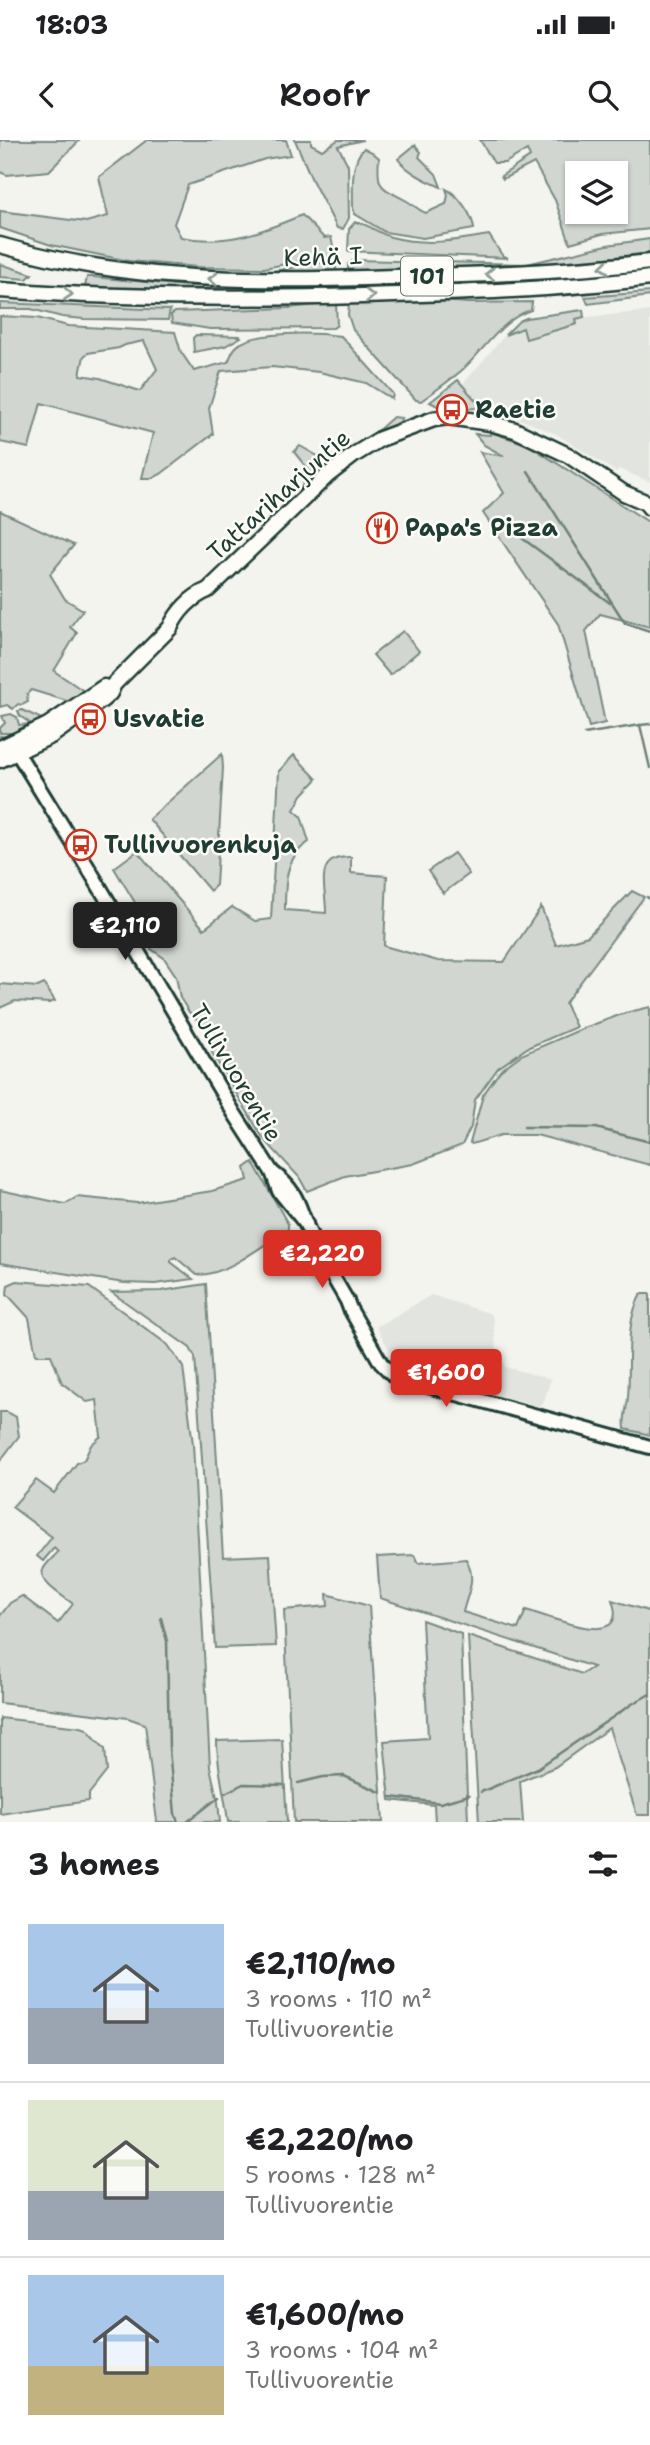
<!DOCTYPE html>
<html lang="en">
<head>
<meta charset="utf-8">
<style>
	:root { --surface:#fff; --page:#f6f6f6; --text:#202124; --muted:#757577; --line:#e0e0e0; --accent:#d93025 }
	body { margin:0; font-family:"Shantell Sans",sans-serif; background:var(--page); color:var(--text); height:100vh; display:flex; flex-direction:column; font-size:26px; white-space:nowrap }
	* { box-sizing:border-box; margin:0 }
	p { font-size:23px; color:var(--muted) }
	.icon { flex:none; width:38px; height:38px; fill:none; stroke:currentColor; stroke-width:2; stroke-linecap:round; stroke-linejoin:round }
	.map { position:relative; height:1682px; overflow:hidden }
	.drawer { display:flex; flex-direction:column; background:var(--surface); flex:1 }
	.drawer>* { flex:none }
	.tools { position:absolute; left:565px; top:21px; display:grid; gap:14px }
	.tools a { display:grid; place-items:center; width:63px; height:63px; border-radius:0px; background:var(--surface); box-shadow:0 2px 5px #0004; font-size:35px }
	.price { position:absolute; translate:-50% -60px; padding:0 16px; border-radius:7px; background:var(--accent); color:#fff; font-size:23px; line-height:46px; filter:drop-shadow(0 2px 4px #0008) }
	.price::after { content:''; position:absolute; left:50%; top:42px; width:21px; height:16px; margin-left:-10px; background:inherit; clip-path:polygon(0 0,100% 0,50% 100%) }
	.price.active { background:#222; color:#fff }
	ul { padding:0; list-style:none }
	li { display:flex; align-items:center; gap:21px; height:175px; padding:0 28px }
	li+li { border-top:2px solid var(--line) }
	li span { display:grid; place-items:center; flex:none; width:196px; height:140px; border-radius:0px; color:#555 }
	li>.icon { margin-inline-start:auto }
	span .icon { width:84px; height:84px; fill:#fffc; stroke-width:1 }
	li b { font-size:30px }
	h2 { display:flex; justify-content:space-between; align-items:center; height:84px; padding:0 28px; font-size:30px }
	.status { display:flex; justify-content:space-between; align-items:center; height:49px; padding:0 35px; background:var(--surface); direction:ltr }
	.status svg { height:19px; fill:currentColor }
	header { display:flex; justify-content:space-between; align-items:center; height:91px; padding:0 28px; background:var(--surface); font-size:32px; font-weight:600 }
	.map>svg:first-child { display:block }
</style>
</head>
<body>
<div class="status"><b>18:03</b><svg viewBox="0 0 49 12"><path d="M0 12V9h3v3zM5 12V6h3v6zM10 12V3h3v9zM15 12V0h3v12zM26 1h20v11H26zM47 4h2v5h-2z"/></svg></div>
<header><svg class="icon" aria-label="back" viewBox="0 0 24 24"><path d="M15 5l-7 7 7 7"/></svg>Roofr<svg class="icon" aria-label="search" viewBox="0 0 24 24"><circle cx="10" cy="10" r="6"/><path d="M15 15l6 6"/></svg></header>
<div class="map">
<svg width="650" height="1682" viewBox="0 0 650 1682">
	<rect width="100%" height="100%" fill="#f4f4ef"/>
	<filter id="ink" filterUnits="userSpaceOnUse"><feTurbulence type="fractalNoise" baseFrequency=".0143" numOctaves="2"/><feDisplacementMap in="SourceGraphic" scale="14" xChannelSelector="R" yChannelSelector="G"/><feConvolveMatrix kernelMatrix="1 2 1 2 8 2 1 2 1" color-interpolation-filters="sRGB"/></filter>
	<g filter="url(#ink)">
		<g fill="#e2e5df">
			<path d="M650,171v171l-31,-13 -3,3 -60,-38 -79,-32 -15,-17 43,-50 18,-7 3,11 51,-15 -1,-6z"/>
			<path d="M431,1155l58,18 4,5 3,29 9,20 46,12 -8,25 -5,2 -119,-32 -27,-20 -16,-27z"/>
		</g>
		<g fill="#d1d6d1" stroke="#788a82" stroke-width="2" fill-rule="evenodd">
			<path d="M0,0h80l-31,31 -42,4 -7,-3z"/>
			<path d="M147,0h139l5,15 -26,4 -77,26 -14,39 7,13c45,9 81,-5 121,-22l22,23 7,-1 4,18 -71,13 -66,-1 -69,-6 -78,-16 -51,-17v-17l86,11 22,-6 -9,-39z"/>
			<path d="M295,0h16v4l11,6 16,-10h25l-25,6 10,19 1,53 -6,11 -6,-1 -25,-48z"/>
			<path d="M480,0h170v89l-48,5 -32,9 -15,-43 -21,-37 -31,16 -2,-3 29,-19 -3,-7 -22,13h-11zM578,33h38v39h-38z"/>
			<path d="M415,5l6,7 -2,5 17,17 5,13c-14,-6 -34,-15 -43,-28z"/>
			<path d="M364,8l8,4 7,6c-3,32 3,29 28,43 7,4 11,9 19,12l20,-9 2,-9 -2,-6c13,6 27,27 28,40l-51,9 -38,-6 -30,-18 -2,-6c0,-19 -3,-46 11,-60z"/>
			<path d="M355,82c12,1 23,11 36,15 34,9 64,4 98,-2l13,20 6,3 -160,-7 1,-22z"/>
			<path d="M650,99v14l-123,14 -179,5v-8l6,-4 173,4 80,-19z"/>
			<path d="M334,120l3,12 -40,2 -23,-3z"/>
			<path d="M0,124l32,10 -5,5 -27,-2z"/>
			<path d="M650,128v5l-25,3c-175,11 -349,18 -524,14l-16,-3 2,-10h6l93,9 47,1 92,-2z"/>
			<path d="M650,152v4l-62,8 -3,-7z"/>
			<path d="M439,161l30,2 63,-1 -1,8c-30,9 -47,41 -70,61 -13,11 -26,20 -40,30l-5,-1 -63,-70 -5,-15 1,-12z"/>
			<path d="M0,163l170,7 -2,10 -84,-1 -22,-2 -31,-8h-31z"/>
			<path d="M336,163l1,22 -4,3 -123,1 -38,-6 -1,-8 4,-3 113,-4z"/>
			<path d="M583,170l1,7 -8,2 1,5 -51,15 -3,-11 -18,7 14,-14 7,-3z"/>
			<path d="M0,176l37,2 31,8 107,6 6,20 13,19 34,-9c2,-4 4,-11 8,-15 17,-17 81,-14 105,-11l52,58 -1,5 -26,-16 -47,-11 -47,-5 -51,4 -12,37 4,26 -52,40 -8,4h-11l11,-45 -112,-30 -12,45 -29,-6zM144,201l13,28 -17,22 -40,-13 -20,-3 4,-19 4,-3 31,-5 6,-3z"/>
			<path d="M196,195l44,1 1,1 -16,9 -31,6 -1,-14z"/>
			<path d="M458,240l19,22 8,3 -2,3 -40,1 -13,-7z"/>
			<path d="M393,277l9,1 -5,8 -31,15z"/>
			<path d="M490,292l37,12 123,79v104l-50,-13 -14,17 19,92 -16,4 -31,-103 -75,-111 21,-20 -24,-41 24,4 -20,-11 -9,-11 15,1z"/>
			<path d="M300,306l23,13 -3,14 -18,13 5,-18 -13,-16z"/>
			<path d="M0,371l74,34 -24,29 15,25 18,11 -13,17 7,6 -23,38 30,20 -14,11 -39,-12 -4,4 1,8 -6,3 -4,-1 -5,5 -6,-4 -7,2z"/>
			<path d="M403,491l16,20 -29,24 -17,-20z"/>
			<path d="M22,570l22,10 -44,25v-9l8,1 7,-4h-15v-5l5,-5 -3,-7 9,-2 6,3 2,8 12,-1 -11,-8 -2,-5z"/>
			<path d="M222,614l1,14 -7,117 -6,6 -61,-72z"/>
			<path d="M294,615l23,24 -15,16 -8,15 7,6 8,26c-24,15 -24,41 -24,68l41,3c0,-28 -13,-57 25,-56v16l36,3 -3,70 54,15 66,1 37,-55 15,38 32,-9 44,-45 12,6 -79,106 11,24 -49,21 -29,20 -23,32 -4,27 -9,18 -49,19 -68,12 -38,15 -8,-14 -36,-39 -51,-85 -4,-23 -19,-18 -9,-14 -4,-22 -12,-18 -17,-12 -13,-23 5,-14 -25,-41 23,-17 67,78 28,-22 23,14 16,-2 8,-148z"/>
			<path d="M454,713l15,21 -26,19 -15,-22z"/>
			<path d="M0,844l38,3 6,-3 11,17 -6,2 -34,-2 -15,7z"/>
			<path d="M650,867v158l-114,-30h-35l-29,9 -2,-1 13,-48 17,-24 10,-8 11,-8 63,-27 41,-15z"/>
			<path d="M253,1022l35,62v5c-25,16 -62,47 -91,46l-22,-18 -4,3v2l22,17 -38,5 -31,-1 -124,-20v-73l65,14 12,-7 60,6 75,-12 36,-11 -3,-12z"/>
			<path d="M17,1141l72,6 79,58 15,22 10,77 17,323 8,35 2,20h-63l-12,-98 -17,-6 -128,-15v-87l10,-13 12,-7 36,27 15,-19c-8,-7 -35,-21 -30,-34 2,-6 11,-13 15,-18l-4,-4 -11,13 -6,-5 15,-19 -40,-30 24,-27 18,13 23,-30 7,-3 7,-15 10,-9 -4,-36 -10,2 -25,-19 -11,-28h-15l-7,-37 -22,-24 1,-9z"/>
			<path d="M206,1144l17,273 47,-2 6,91 -61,2 -20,-291 -5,-9 -79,-56 50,-1z"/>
			<path d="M641,1154h9v141l-25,-6c-2,-11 2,-21 3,-32 3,-34 -4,-73 13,-103z"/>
			<path d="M0,1272h7l9,5 3,19 -19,25z"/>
			<path d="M414,1415l4,8 48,-4c11,21 2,32 -3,53l55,17 8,-19c22,6 105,43 86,-10l36,11 2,-2v206h-13l-28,-87 -54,39 -35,14 3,41h-44l-11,-186 114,38 11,-7 -213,-69 -3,-41z"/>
			<path d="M327,1454l42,12 14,216h-89l-10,-212 44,-4z"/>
			<path d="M422,1480l39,14 7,188h-33l-1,-17 -44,-5 -6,-59 44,-3z"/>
			<path d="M0,1578l81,9 6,2 18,20 2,22 -18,23v7l-89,13z"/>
			<path d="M282,1599l5,83h-59c-3,-28 -11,-53 -11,-81z"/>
		</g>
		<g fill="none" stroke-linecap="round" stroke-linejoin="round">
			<g stroke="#6e8179" stroke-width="2.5">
				<path d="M528,331l97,152 25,8"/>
				<path d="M503,384l107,79"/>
				<path d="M640,585l10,-1"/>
				<path d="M584,594l56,-9 10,43"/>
				<path d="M647,757l3,3"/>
				<path d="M524,987l72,1 54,14"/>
				<path d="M161,1478l6,23 2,108 6,65 3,8"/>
				<path d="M298,1643l25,-6 21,-1 36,16"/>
				<path d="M481,1652l57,-24 94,-64 18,-10"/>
				<path d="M225,1653l18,-9 40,1"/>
				<path d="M391,1657l49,6 29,-8"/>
				<path d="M187,1682l32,-25"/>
			</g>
			<g stroke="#1f3d34" stroke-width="18">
				<g id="secondary">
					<path d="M12,604l75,122 147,247 38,59 7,19 27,33"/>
					<path d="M272,1032c30,23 25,36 40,66 10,21 23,42 35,63l3,8 31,54 14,14 255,70"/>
				</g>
			</g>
			<g stroke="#1f3d34" stroke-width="19">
				<g id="primary">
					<path d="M0,608l48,-23 56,-38"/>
					<path d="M0,620l51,-24 51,-36 8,-7 4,-9 56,-56c7,-16 21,-31 38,-38l120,-115 26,-20 26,-16 54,-20 14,-2 42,6 25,7 53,25 56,38 21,9 5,6"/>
				</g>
			</g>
			<g stroke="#1f3d34" stroke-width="19">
				<g id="trunk">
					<path d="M0,105c130,38 261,37 395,32 85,-2 171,-5 255,-15"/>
					<path d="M0,150c121,9 241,9 363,6 96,-3 192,-6 287,-18"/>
				</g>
			</g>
			<use href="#secondary" stroke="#fdfcf7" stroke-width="12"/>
			<use href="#primary" stroke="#fdfcf7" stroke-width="14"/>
			<use href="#trunk" stroke="#fdfcf7" stroke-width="14"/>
		</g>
		<defs><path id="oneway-chevron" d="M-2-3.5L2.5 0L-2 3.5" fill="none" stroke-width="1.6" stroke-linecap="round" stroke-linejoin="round" transform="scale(1.75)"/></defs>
		<g stroke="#8e9c96">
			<use href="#oneway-chevron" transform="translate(604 127) rotate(174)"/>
			<use href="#oneway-chevron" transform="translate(490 134) rotate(178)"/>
			<use href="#oneway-chevron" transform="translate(213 139) rotate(-177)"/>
			<use href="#oneway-chevron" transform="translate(68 154) rotate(3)"/>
			<use href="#oneway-chevron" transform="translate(370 156) rotate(-1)"/>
		</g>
	</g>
	<defs>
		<g id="bus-ring" transform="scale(1.575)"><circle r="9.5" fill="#fdfcf7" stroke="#c8321e" stroke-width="1.5"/><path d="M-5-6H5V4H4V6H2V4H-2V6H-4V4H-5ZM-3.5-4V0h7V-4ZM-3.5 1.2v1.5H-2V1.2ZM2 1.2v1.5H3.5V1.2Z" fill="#c8321e"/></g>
		<g id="restaurant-ring" transform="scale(1.575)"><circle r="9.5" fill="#fdfcf7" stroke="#c8321e" stroke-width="1.5"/><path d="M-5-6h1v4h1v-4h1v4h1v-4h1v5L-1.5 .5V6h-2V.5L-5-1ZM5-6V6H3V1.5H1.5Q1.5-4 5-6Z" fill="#c8321e"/></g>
	</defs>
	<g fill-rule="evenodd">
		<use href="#bus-ring" x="452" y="270"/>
		<use href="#restaurant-ring" x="382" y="388"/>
		<use href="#bus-ring" x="90" y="579"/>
		<use href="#bus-ring" x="81" y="705"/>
	</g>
	<g text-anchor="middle" stroke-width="5" stroke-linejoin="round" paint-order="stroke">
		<rect fill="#fdfcf7" stroke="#62766e" stroke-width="2" x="401" y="116.5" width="52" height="39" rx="5"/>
		<g font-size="23" font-weight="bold" fill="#1f3d34">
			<text x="427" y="144">101</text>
		</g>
		<g font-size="24" fill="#1f3d34" stroke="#fdfcf7">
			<text transform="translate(323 117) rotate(-2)" y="8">Kehä I</text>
			<text transform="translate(279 355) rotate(-42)" y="8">Tattariharjuntie</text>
			<text transform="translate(236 933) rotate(59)" y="8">Tullivuorentie</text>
		</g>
		<g font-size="24" font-weight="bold" fill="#1f3d34" stroke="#fdfcf7" text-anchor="start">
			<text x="475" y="278">Raetie</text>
			<text x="405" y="396">Papa's Pizza</text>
			<text x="113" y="587">Usvatie</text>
			<text x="104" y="713">Tullivuorenkuja</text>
		</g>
	</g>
</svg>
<div class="tools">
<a><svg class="icon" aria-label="layers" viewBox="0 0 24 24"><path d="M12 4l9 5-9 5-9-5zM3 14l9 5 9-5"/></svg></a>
</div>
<b class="price active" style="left:125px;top:822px">€2,110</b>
<b class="price" style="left:322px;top:1150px">€2,220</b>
<b class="price" style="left:446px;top:1269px">€1,600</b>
</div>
<section class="drawer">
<h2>3 homes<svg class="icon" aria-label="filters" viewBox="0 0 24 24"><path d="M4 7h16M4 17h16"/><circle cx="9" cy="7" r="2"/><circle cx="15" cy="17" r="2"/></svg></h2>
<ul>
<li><span style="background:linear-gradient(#a9c7e8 60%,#9aa5b1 0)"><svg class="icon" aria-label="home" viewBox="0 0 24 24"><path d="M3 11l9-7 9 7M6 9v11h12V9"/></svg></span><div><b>€2,110/mo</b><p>3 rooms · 110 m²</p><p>Tullivuorentie</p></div></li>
<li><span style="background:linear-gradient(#dfe7d0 65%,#9aa5b1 0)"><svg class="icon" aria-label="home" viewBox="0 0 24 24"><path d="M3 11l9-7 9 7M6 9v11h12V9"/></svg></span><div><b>€2,220/mo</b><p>5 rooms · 128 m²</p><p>Tullivuorentie</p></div></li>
<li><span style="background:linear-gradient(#a9c7e8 65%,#c2b280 0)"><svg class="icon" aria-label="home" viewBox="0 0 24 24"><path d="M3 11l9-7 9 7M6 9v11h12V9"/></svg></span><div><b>€1,600/mo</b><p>3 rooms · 104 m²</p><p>Tullivuorentie</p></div></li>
</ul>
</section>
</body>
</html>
